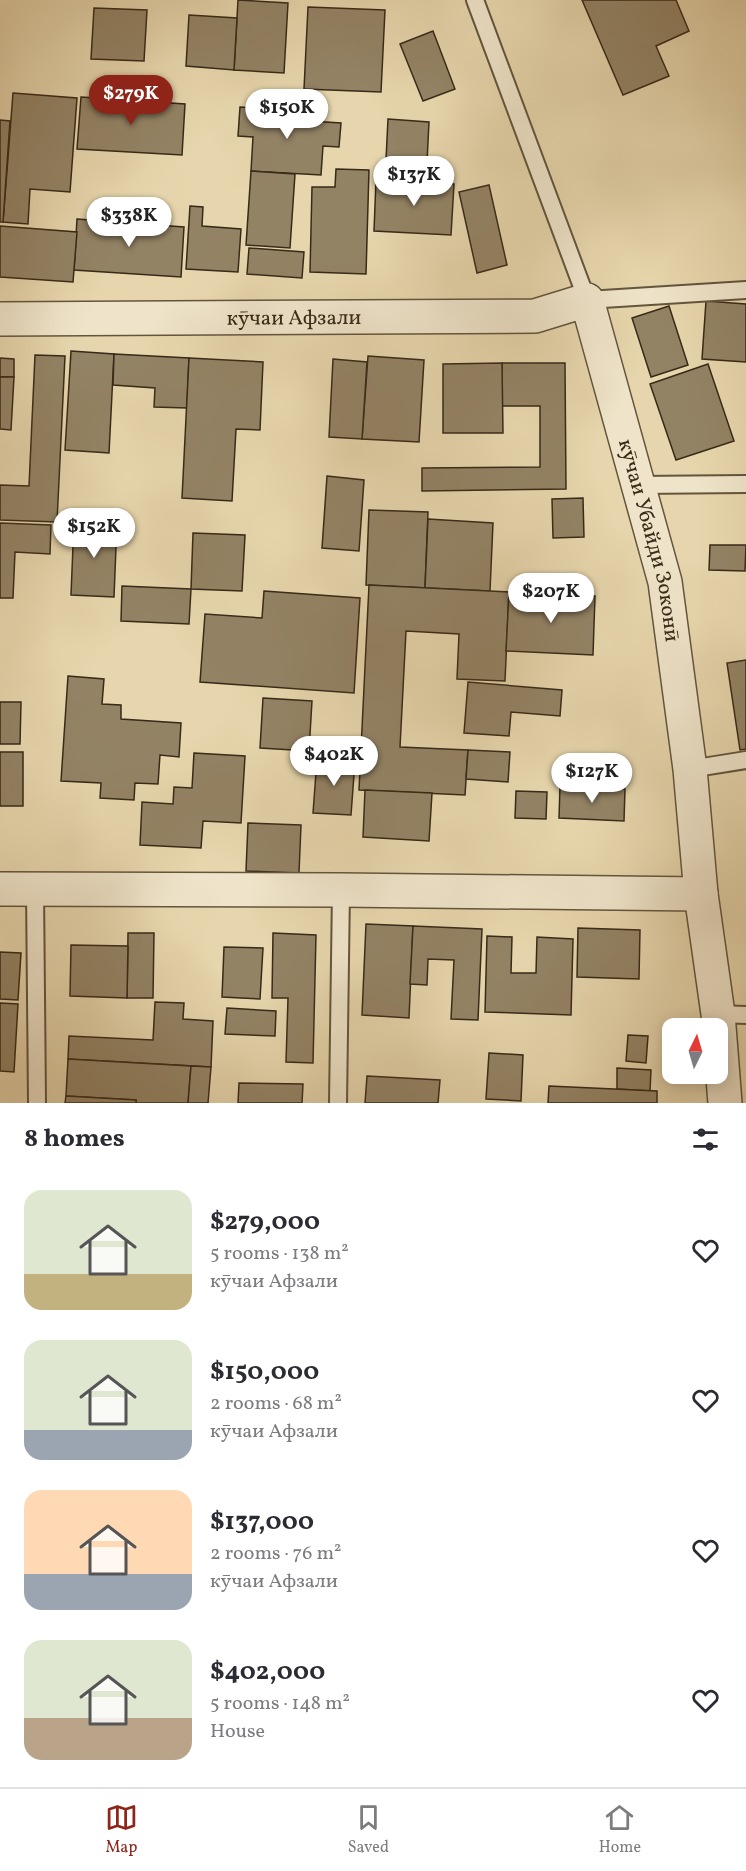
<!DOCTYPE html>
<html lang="en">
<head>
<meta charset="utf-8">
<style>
	:root { --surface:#fff; --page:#f2f2f3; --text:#2b2b33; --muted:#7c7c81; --line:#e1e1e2; --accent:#8f2418 }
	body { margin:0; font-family:Vollkorn,serif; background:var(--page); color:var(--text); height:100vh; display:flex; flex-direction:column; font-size:22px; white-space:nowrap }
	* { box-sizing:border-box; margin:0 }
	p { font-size:20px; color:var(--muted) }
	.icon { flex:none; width:33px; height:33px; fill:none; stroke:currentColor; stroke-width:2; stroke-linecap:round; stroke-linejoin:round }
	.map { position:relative; height:1103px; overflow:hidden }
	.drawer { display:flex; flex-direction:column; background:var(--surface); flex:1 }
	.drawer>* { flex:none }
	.needle { width:39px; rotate:5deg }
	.buttons { position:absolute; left:662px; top:1018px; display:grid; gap:12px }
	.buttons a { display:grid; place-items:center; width:66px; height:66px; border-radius:12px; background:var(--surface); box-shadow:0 3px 15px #0003; font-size:30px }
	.price { position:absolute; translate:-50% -51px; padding:0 14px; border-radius:21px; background:#fff; color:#222; font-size:20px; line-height:39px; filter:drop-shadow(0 2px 3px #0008) }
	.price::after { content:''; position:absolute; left:50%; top:36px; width:18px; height:14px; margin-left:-9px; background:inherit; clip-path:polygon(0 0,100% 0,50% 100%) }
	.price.selected { background:var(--accent); color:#fff }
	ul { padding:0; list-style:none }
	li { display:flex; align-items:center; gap:18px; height:150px; padding:0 24px }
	li span { display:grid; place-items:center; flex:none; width:168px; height:120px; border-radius:18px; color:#555 }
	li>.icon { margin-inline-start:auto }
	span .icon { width:72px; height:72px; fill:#fffc; stroke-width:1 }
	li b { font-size:26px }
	h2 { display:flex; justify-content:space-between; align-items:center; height:72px; padding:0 24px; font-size:26px }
	.tab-bar { display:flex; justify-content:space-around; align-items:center; height:84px; border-top:2px solid var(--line); background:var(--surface); font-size:16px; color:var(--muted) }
	.tab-bar a { display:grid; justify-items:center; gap:3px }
	.tab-bar .selected { color:var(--accent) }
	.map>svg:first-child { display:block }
</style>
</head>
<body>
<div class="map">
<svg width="746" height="1103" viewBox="0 0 746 1103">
	<rect width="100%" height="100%" fill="#e7d6ad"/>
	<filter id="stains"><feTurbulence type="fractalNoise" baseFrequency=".00333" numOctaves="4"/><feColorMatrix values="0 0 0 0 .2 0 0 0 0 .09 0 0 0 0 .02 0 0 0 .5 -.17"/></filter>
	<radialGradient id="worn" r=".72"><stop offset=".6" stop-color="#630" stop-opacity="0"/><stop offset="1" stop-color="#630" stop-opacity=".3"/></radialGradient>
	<g fill="#938365" stroke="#372a18" stroke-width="1.5">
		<path d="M238,0l50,3 -4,70 -50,-3z"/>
		<path d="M582,0h94l13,31 -33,15 13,30 -46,19z"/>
		<path d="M308,7l77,3 -4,82 -77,-3z"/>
		<path d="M94,8l53,2 -3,51 -53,-2z"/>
		<path d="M189,15l48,3 -3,52 -48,-4z"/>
		<path d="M433,31l22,58 -32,12 -23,-57z"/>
		<path d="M13,93l64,5 -7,94 -40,-3 -2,35 -25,-2z"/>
		<path d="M81,97l104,7 -3,51 -105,-6z"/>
		<path d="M240,107l71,6 -1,8 31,2 -2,24 -16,-1 -2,29 -70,-4 2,-34 -15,-1z"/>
		<path d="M388,119l41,3 -3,61 -41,-3z"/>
		<path d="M0,120l10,1 -7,101h-3z"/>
		<path d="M336,169l33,1 -3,104 -56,-2 2,-85h23z"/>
		<path d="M251,171l44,3 -5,74 -44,-3z"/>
		<path d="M376,180l78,4 -3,51 -77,-4z"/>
		<path d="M489,185l18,80 -30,8 -18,-81z"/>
		<path d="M190,206l13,1 -1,19 39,3 -3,43 -52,-3z"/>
		<path d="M77,219l107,8 -3,50 -107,-7z"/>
		<path d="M0,226l77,6 -4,50 -73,-5z"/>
		<path d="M249,248l55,4 -2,26 -55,-4z"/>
		<path d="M706,301l40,3v58l-44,-3z"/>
		<path d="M669,306l19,59 -37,12 -19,-59z"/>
		<path d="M71,351l43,3 -5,99 -44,-3z"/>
		<path d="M114,354l75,4 -2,50 -33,-1 1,-19 -42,-3z"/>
		<path d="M35,355l30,1 -8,166 -57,-2v-35l29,1z"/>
		<path d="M368,356l56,4 -5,82 -57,-3z"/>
		<path d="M0,358l14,1v18h-14z"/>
		<path d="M189,358l74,4 -3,68 -24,-1 -4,72 -50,-3z"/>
		<path d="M333,359l34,3 -5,77 -33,-2z"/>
		<path d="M502,363h63l1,126 -144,2v-23l118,-1v-61h-38z"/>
		<path d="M502,363l1,70h-60v-69z"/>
		<path d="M708,364l26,77 -58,19 -26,-76z"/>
		<path d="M0,377h14l-3,53 -11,-1z"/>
		<path d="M327,476l37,4 -5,71 -37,-3z"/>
		<path d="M583,498l1,39 -31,1 -1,-39z"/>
		<path d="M369,510l59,2 -3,76 -59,-3z"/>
		<path d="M428,519l65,4 -3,68 -65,-3z"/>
		<path d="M74,521l43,1 -3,75 -43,-2z"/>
		<path d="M0,523l51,2 -1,29 -35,-2 -2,46h-13z"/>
		<path d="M193,533l52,2 -3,56 -51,-2z"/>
		<path d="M710,545h36l-1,26 -36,-1z"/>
		<path d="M369,585l140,7 -4,89 -48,-2 2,-45 -53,-3 -6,116 68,3 -3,45 -106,-5z"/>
		<path d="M122,586l69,3 -2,35 -68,-3z"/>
		<path d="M264,591l96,7 -6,95 -154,-11 5,-68 57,4z"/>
		<path d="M509,592l86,4 -2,59 -87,-4z"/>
		<path d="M746,660v89l-6,1 -13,-87z"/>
		<path d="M68,676l36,3 -2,25 19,1v14l60,4 -2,34 -19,-2 -2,29 -23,-1 -1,17 -34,-2 1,-15 -40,-2z"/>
		<path d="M468,682l94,8 -2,26 -49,-4 -2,24 -45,-3z"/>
		<path d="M263,698l49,3 -3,50 -49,-3z"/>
		<path d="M0,702h21l-1,42h-20z"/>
		<path d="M468,750l42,2 -2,30 -42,-3z"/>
		<rect x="0" y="752" width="23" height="54"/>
		<path d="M194,753l51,3 -4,67 -38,-2 -2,27 -61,-3 2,-43 31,2 1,-17 18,1z"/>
		<path d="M317,759l38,2 -4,54 -38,-2z"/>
		<path d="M560,786l65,3 -1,32 -65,-3z"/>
		<path d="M365,790l67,3 -3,48 -66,-4z"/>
		<path d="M516,791l31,1 -1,27 -31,-1z"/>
		<path d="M248,823l53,2 -2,48 -53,-2z"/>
		<path d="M366,924l47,2 -4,92 -47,-3z"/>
		<path d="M413,926l69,3 -4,91 -27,-1 3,-59 -26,-1 -1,26 -17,-1z"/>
		<path d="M578,928l62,2 -1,49 -62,-2z"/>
		<path d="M128,933h26l-1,65h-26z"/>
		<path d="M273,933l43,2 -3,128 -27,-1 2,-64h-16z"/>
		<path d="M487,936l25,1 -1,36h25l1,-36 36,2 -2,76 -86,-3z"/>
		<path d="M71,945l57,1 -1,52 -57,-2z"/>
		<path d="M224,947l39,1 -3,51 -38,-2z"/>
		<path d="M0,952l21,1 -3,47 -18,-1z"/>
		<path d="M155,1002l29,1 -1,16 30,2 -2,46 -143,-8 1,-23 84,4z"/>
		<path d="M0,1003l18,1 -4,68 -14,-1z"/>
		<path d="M227,1008l49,3 -1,25 -50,-2z"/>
		<path d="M628,1035l20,1 -2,27 -20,-2z"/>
		<path d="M489,1053l34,2 -2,46 -35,-2z"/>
		<path d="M68,1059l123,7 -3,37h-52v-3l-70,-4z"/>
		<path d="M191,1066l20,1 -3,36h-20z"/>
		<path d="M617,1068l34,2 -1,21 -33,-2z"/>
		<path d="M367,1076l73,4 -2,23h-73z"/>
		<path d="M239,1083l64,1 -1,19h-64z"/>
		<path d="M549,1086l108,5v12h-109z"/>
		<path d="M66,1096l70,4v3h-71z"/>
	</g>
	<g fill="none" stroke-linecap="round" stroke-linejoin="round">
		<g stroke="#63553d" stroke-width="20">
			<g id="service">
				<path d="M475,0l112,300 159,-10"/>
				<path d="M637,485l109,-1"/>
				<path d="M690,769l56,-9"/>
				<path d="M35,890l2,213"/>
				<path d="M718,1014l28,1"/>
				<path d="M338,1103l3,-213"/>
			</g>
		</g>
		<g stroke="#63553d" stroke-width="36">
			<g id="minor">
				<path id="s1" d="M0,319l535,-3 52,-16 78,282 25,187 11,125 17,120 7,89"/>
				<path d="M0,889l341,1 360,4"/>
			</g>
		</g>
		<use href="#service" stroke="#efe4ca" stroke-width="16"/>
		<use href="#minor" stroke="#efe4ca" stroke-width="33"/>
	</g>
	<g text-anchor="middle" stroke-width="4.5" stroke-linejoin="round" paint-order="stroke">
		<g font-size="21" fill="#372a18" stroke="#efe4ca">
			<text dy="7" stroke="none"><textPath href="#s1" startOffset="294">кӯчаи Афзали</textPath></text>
			<text dy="7" stroke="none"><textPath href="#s1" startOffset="838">кӯчаи Убайди Зоконӣ</textPath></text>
		</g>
	</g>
	<rect width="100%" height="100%" filter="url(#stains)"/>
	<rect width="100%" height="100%" fill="url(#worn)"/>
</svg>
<div class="buttons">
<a><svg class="needle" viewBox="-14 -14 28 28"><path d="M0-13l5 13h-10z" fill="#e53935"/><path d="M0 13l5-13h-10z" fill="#7c7c81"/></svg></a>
</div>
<b class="price selected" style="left:131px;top:126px">$279K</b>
<b class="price" style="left:287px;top:140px">$150K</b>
<b class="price" style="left:414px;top:207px">$137K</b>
<b class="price" style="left:129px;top:248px">$338K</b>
<b class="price" style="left:94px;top:559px">$152K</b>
<b class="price" style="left:551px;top:624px">$207K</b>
<b class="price" style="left:334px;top:787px">$402K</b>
<b class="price" style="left:592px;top:804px">$127K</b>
</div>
<section class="drawer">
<h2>8 homes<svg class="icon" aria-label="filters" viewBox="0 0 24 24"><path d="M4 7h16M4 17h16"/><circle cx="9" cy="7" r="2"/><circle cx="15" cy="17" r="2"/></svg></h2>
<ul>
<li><span style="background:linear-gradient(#dfe7d0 70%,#c2b280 0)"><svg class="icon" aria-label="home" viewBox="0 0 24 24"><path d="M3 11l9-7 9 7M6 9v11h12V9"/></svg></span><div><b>$279,000</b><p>5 rooms · 138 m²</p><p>кӯчаи Афзали</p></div><svg class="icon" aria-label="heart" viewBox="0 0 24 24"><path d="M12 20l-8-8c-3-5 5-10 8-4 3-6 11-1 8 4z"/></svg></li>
<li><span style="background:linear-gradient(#dfe7d0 75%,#9aa5b1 0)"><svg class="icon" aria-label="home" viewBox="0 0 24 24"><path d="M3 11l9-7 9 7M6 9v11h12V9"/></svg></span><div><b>$150,000</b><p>2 rooms · 68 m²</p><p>кӯчаи Афзали</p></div><svg class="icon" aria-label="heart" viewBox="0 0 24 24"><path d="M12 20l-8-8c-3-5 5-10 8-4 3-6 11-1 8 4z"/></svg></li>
<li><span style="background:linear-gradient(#ffd9b3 70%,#9aa5b1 0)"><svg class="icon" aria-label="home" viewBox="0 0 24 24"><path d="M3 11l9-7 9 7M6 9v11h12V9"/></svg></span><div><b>$137,000</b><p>2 rooms · 76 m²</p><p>кӯчаи Афзали</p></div><svg class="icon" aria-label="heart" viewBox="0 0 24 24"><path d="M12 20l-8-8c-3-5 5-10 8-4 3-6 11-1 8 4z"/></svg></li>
<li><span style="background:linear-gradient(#dfe7d0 65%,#b9a48a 0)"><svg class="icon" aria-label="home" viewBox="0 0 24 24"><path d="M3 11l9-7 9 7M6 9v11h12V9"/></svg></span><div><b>$402,000</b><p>5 rooms · 148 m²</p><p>House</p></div><svg class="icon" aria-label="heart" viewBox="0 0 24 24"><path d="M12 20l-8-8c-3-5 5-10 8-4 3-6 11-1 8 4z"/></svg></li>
</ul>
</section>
<nav class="tab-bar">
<a class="selected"><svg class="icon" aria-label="map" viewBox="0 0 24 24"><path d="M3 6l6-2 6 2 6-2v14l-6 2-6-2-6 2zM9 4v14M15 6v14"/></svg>Map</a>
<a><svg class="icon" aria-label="saved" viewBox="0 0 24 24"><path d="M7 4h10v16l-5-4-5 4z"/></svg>Saved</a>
<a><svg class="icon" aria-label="home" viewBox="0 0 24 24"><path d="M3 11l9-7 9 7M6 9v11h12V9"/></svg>Home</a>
</nav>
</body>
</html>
